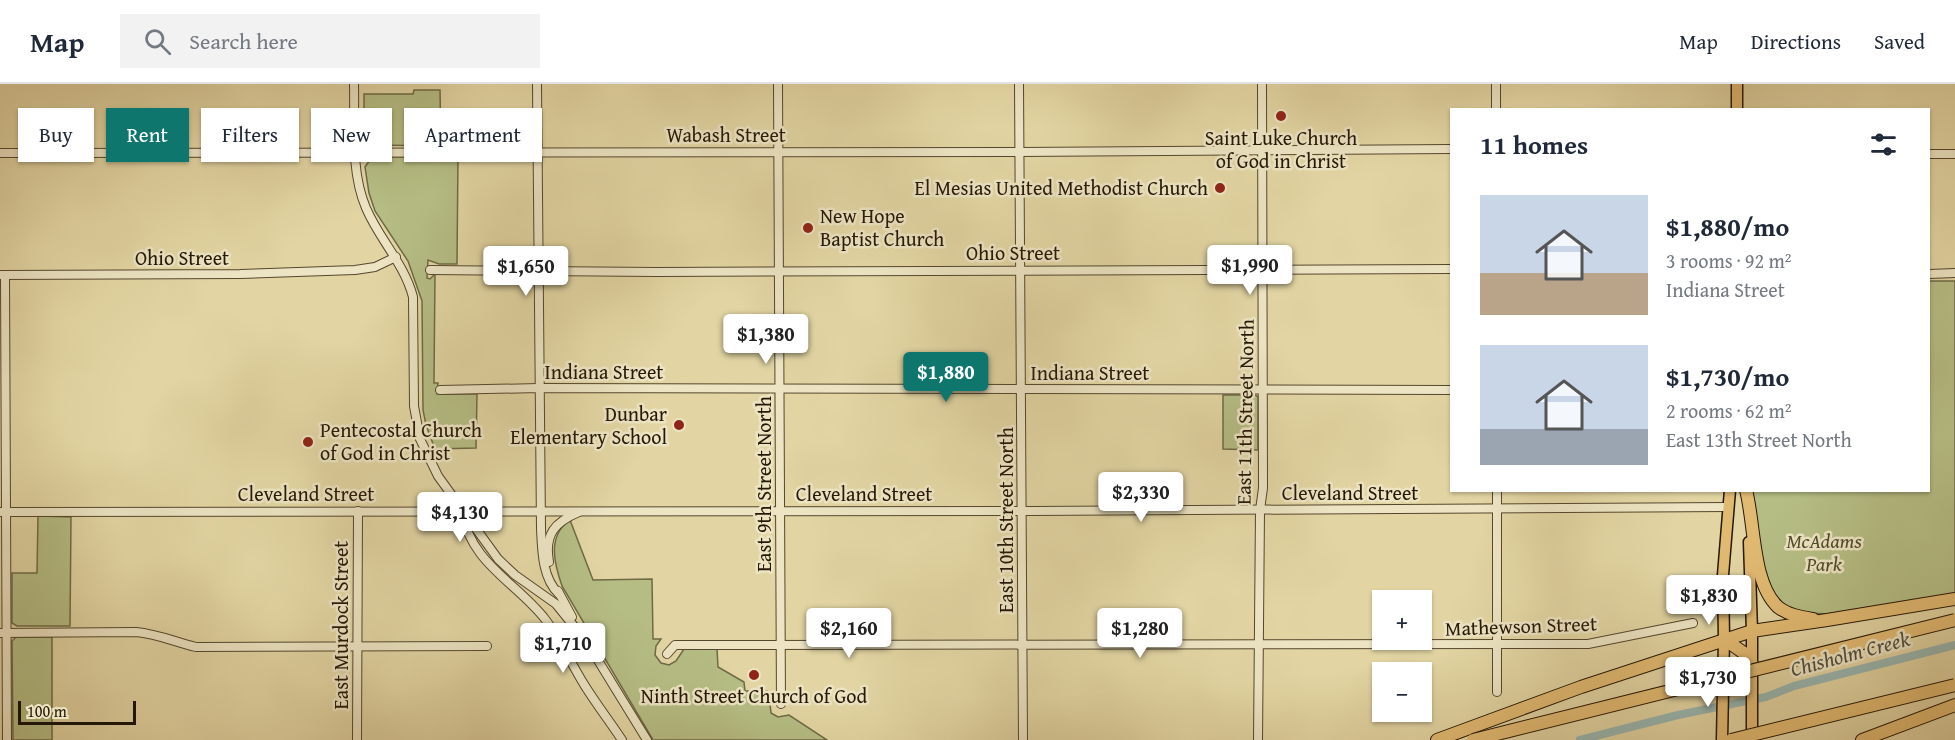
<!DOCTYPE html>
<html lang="en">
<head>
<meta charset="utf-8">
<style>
	:root { --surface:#fff; --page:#f2f2f3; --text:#1f2937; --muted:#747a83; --line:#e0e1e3; --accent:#0f766e }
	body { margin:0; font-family:"Gentium Book Plus",serif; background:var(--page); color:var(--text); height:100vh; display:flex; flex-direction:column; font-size:22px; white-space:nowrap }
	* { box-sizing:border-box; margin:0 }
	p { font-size:20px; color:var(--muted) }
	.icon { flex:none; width:33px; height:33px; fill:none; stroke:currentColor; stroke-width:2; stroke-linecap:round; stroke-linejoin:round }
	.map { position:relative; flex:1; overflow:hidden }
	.drawer { position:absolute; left:1450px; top:24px; width:480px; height:384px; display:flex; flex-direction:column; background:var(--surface); border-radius:0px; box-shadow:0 2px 4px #0004 }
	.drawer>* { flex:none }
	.guide { position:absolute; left:18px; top:24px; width:570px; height:54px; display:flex; gap:12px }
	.controls { position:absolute; left:1372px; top:506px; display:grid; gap:12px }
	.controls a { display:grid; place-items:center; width:60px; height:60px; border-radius:0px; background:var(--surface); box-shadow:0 2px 4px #0004; font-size:30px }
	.scale { position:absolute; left:18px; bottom:15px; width:118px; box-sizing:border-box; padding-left:6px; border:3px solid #261806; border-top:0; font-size:16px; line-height:21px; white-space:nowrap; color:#261806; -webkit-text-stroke:4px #ece4c3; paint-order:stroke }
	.price { position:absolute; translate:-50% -51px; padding:0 14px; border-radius:6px; background:#fff; color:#222; font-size:20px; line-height:39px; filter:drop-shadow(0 2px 3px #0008) }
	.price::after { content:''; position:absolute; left:50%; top:36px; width:18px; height:14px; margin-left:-9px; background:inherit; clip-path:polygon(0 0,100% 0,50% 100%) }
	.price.active { background:var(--accent); color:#fff }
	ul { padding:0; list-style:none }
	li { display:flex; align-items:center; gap:18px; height:150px; padding:0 30px }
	li span { display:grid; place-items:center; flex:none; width:168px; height:120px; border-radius:0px; color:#555 }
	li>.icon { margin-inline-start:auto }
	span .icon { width:72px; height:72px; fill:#fffc; stroke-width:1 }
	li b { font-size:26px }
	h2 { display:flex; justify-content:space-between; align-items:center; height:72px; padding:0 30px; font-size:26px }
	.tag { padding:0 21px; border-radius:0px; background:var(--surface); box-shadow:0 2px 4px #0004; font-size:21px; line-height:54px }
	.tag.active { background:var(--accent); color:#fff }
	header { display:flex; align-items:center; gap:36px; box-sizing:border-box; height:84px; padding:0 30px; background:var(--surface); border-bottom:2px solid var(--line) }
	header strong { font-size:28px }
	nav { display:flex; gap:33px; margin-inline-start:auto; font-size:21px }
	.search { width:420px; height:54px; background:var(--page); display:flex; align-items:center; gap:15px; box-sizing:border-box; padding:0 21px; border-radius:0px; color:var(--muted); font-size:22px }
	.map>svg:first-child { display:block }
</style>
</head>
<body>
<header>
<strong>Map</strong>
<div class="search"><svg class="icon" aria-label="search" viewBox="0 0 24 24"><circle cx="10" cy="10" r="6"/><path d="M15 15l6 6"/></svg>Search here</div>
<nav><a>Map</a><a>Directions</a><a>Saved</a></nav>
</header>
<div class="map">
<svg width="1955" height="656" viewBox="0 0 1955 656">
	<rect width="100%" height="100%" fill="#e2d5a3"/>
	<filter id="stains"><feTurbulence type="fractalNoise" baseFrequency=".00333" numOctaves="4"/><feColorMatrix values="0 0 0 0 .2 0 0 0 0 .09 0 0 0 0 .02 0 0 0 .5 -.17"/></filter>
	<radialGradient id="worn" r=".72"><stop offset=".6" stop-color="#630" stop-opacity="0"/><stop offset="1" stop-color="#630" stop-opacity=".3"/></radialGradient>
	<g fill="#b5bd84" stroke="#6e6a45" stroke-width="1.5">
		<path d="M414,6h26l1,56 -67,-1 -10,-7v-44h49z"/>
		<path d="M458,72l-1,108h-18l-11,-4 -1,18 3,1 5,-5 -1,109h4l-1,11h40l-1,54 -41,1 -9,-24 -3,-15 -1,-109 -14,-40 -33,-50 -6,-18 -4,-26 7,-10z"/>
		<path d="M1929,197h26v313l-123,20 -29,-1 -18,-6 -13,-17 -7,-16 -13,-83 177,-1z"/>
		<path d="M1223,311h32l3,2v53l-35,-1z"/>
		<path d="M38,432l33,1 -1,109h-53l-5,-3v-50h25z"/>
		<path d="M570,436l23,60 59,-1 1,60h8l-5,7 -1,9 6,8 8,2 7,-4 8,-12h33l1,18 26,15 1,9h22v13h3l1,9 7,4 11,-2 38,25h-174l-91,-154c-8,-23 -15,-50 8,-66z"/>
		<path d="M16,553h36v103h-39l-1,-99z"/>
	</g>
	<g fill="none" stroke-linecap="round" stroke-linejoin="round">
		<path stroke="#98b6b0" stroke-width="8" d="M1580,656l98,-25 88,-18 28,-11 161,-41"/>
		<g stroke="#55472d" stroke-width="10">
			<g id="minor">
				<path d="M354,0c1,39 -4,87 12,124 13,31 38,55 47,89l1,109 6,33 18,37 60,83 17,16 41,29 30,37"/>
				<path d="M537,0l4,444c1,22 1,50 18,66"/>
				<path d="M778,0l3,620"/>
				<path d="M1019,0l4,656"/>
				<path d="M1496,0v26"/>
				<path d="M0,69l1019,-1 433,-3"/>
				<path d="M1929,70h26"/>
				<path d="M430,186l226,2 796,-3"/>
				<path d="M1929,190l26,-1"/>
				<path d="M0,191l240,-1 115,-4 20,-3 21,-10"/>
				<path d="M5,191l2,465"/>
				<path d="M440,306l99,-2 913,2"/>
				<path d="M1497,406v202"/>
				<path d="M462,427c8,52 54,71 83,108 16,21 26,45 40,67 12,19 25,36 37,54"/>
				<path d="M0,428l1033,-1 695,-4"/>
				<path d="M549,478c-5,-28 6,-40 30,-50"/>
				<path d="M558,507l14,26"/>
				<path d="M0,549l136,-1c22,2 39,10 60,15l291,-1"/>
				<path d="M583,552l64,104"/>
				<path d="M667,570l8,-9 913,-1 105,-21"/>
				<path d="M357,656l1,-229"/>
				<path d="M1258,656l2,-230 3,-22 -1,-404"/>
			</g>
		</g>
		<g stroke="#261806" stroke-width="13">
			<g id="major">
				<path d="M1737,0v26"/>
				<path d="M1749,458l3,89v109"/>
				<path d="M1722,656l2,-101 -1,-64 7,-85"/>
			</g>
		</g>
		<g stroke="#261806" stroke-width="14">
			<g id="highway">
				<path d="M1746,406c9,34 6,93 32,117 10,8 23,10 35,12"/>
				<path d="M1724,555l20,14 8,11"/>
				<path d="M1437,656l144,-53 171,-56 75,-11 128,-21"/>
				<path d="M1862,656l93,-35"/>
			</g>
		</g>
		<use href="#minor" stroke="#ece4c3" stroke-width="8"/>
		<use href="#major" stroke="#e1ba72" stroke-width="10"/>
		<use href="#highway" stroke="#e1ba72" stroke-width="12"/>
		<g stroke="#261806" stroke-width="14" stroke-linecap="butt">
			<g id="highway-bridge">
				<path d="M1473,656l482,-120"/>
				<path d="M1731,656l224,-55"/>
			</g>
		</g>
		<use href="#highway-bridge" stroke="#e1ba72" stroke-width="12"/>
	</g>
	<g fill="#8f2418" stroke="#ece4c3" stroke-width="2">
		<circle cx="1281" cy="32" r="6"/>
		<circle cx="1220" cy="104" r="6"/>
		<circle cx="808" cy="144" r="6"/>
		<circle cx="679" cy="341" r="6"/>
		<circle cx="308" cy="358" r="6"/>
		<circle cx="754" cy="591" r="6"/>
	</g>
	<g text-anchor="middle" stroke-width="5" stroke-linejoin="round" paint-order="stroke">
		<g font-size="20" fill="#261806" stroke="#ece4c3">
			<text x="726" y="58">Wabash Street</text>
			<text x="1013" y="176">Ohio Street</text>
			<text x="182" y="181">Ohio Street</text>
			<text x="604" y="295">Indiana Street</text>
			<text x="1090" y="296">Indiana Street</text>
			<text transform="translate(1245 328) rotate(-89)" y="7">East 11th Street North</text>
			<text transform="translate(764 400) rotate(-90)" y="7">East 9th Street North</text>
			<text x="1350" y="416">Cleveland Street</text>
			<text x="306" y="417">Cleveland Street</text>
			<text x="864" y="417">Cleveland Street</text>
			<text transform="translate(1006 436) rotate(-90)" y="7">East 10th Street North</text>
			<text transform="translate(341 541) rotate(-90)" y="7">East Murdock Street</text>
			<text transform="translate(1521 542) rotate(-2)" y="7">Mathewson Street</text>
		</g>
		<g font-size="20" fill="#261806" stroke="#ece4c3">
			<text x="1281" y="61">Saint Luke Church<tspan x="1281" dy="23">of God in Christ</tspan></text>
			<text x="1208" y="111" text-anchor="end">El Mesias United Methodist Church</text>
			<text x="820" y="139" text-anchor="start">New Hope<tspan x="820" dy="23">Baptist Church</tspan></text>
			<text x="667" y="337" text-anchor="end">Dunbar<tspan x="667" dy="23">Elementary School</tspan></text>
			<text x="320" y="353" text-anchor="start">Pentecostal Church<tspan x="320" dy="23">of God in Christ</tspan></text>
			<text x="754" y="619">Ninth Street Church of God</text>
		</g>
		<g font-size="20" font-style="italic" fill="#514a2c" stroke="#ece4c3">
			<text x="1824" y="464">McAdams<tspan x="1824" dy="23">Park</tspan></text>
		</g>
		<g font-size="21" font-style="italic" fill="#4e4f42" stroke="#ece4c3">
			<text transform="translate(1850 570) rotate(-15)" y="7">Chisholm Creek</text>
		</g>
	</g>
	<rect width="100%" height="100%" filter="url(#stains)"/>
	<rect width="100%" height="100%" fill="url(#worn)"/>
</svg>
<div class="controls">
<a>+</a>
<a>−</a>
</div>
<div class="scale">100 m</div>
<b class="price" style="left:1250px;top:212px">$1,990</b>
<b class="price" style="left:526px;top:213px">$1,650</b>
<b class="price" style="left:766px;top:281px">$1,380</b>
<b class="price active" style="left:946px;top:319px">$1,880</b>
<b class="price" style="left:1141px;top:439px">$2,330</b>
<b class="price" style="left:460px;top:459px">$4,130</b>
<b class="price" style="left:1709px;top:542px">$1,830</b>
<b class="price" style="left:849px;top:575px">$2,160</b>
<b class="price" style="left:1140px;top:575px">$1,280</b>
<b class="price" style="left:563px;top:590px">$1,710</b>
<b class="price" style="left:1708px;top:624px">$1,730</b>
<div class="guide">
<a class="tag">Buy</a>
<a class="tag active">Rent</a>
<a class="tag">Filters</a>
<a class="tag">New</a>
<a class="tag">Apartment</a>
</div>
<section class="drawer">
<h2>11 homes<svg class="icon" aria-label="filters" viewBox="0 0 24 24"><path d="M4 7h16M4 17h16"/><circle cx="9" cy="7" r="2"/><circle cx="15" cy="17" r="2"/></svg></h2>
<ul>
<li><span style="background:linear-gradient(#c9d6e8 65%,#b9a48a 0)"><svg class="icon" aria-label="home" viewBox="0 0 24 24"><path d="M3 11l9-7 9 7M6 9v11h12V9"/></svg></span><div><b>$1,880/mo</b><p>3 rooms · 92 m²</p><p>Indiana Street</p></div></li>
<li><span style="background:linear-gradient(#c9d6e8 70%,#9aa5b1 0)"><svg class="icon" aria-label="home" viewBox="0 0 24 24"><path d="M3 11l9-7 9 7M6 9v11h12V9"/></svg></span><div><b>$1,730/mo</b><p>2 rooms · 62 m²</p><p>East 13th Street North</p></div></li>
</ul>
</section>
</div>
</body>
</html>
